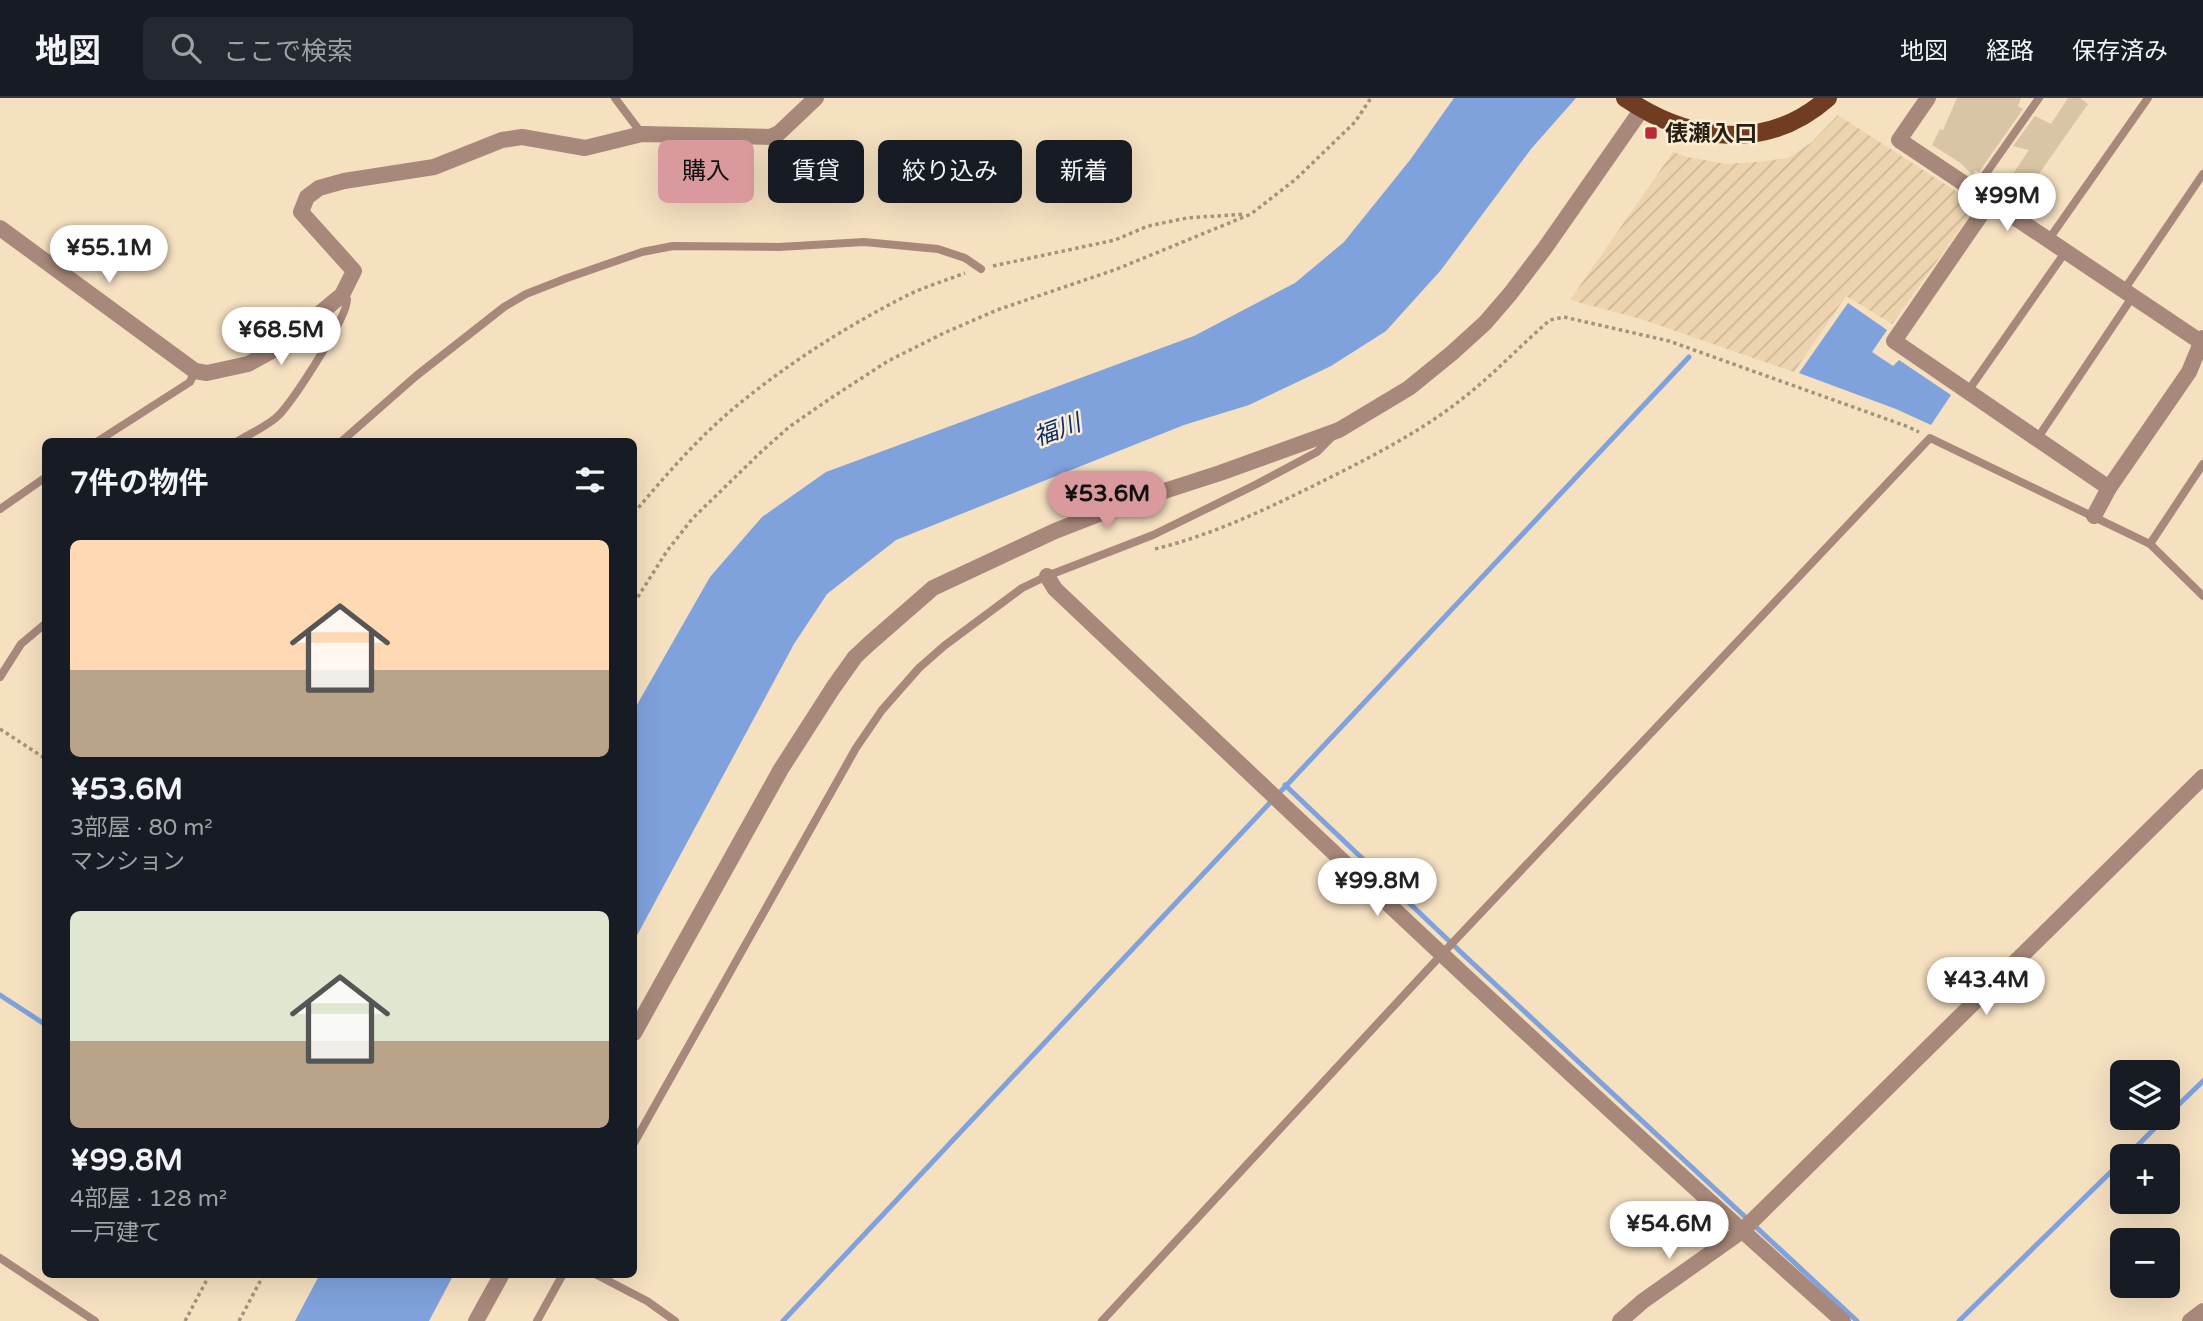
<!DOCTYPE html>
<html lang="ja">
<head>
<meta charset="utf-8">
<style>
	:root { --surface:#171b24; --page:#242831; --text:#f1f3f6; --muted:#9ea1a6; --line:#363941; --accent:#d9999d }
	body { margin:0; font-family:"Varela Round","Noto Sans JP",sans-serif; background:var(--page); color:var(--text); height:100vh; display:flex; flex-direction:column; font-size:26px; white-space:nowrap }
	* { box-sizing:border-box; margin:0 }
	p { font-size:23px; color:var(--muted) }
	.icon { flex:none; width:38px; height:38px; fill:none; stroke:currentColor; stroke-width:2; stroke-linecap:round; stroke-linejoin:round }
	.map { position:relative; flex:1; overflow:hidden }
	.drawer { position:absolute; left:42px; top:340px; width:595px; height:840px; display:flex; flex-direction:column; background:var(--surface); border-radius:10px; box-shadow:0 7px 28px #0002 }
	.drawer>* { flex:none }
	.banner { position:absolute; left:658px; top:42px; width:665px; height:63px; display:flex; gap:14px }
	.fabs { position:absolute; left:2110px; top:962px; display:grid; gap:14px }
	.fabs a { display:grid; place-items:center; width:70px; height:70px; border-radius:10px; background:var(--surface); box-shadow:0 7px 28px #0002; font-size:35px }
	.price { position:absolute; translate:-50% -60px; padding:0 16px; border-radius:24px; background:#fff; color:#222; font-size:23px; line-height:46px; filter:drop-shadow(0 2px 4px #0008) }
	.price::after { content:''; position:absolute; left:50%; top:42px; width:21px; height:16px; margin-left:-10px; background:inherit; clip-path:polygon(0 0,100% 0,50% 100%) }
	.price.current { background:var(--accent); color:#111 }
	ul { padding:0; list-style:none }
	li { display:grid; align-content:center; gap:14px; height:371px; padding:0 28px }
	li span { display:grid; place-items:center; height:217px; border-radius:10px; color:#555 }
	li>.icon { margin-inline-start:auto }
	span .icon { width:126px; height:126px; fill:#fffc; stroke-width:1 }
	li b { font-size:30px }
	h2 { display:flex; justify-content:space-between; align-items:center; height:84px; padding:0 28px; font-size:30px }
	.pill { padding:0 24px; border-radius:10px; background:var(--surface); box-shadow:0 7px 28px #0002; font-size:24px; line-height:63px }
	.pill.current { background:var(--accent); color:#111 }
	header { display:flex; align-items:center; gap:42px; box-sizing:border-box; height:98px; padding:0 35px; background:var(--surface); border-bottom:2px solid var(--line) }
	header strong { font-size:33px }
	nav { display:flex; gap:38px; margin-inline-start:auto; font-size:24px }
	.search { width:490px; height:63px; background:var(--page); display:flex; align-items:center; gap:18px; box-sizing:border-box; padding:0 24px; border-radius:10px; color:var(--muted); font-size:26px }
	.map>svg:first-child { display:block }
</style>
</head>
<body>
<header>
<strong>地図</strong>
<div class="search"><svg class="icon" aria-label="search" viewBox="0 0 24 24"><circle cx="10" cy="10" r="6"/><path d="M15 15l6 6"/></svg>ここで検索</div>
<nav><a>地図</a><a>経路</a><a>保存済み</a></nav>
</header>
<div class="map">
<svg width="2203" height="1223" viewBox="0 0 2203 1223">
	<defs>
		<pattern id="industrial-furrows" width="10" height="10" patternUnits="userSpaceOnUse" patternTransform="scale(1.75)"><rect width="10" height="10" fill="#edd4af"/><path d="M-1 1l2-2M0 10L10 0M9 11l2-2" fill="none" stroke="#cbb696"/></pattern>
	</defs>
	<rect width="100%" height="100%" fill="#f5e0c0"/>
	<path fill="url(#industrial-furrows)" d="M1838,17l139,90 -85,119 -46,-28 -52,76 -153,-53 -71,-19 103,-148 14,5 40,7 30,-2 31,-4 24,-16z"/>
	<g fill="#7fa1dc">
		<path d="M1454,0h122l-45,51 -90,121 -55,61 -55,35 -82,39 -65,20 -288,115 -69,54 -33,50 -160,297v-231l76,-133 52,-60 64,-45 368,-136 101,-53 49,-41 66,-82z"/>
		<path d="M1848,205l39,27 -15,22 21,14 6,-6 52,35 -20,30 -35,-16 -97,-36z"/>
		<path d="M320,1176h134l-25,47h-134z"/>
	</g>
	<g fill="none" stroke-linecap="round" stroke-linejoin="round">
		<g stroke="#7fa1dc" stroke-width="5">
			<path d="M1285,687l181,172 391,364"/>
			<path d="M0,897l46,30"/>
			<path d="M2168,1017l35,-34"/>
			<path d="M2126,1059l39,-39"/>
			<path d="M783,1223l906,-964"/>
			<path d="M1959,1223l164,-161"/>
		</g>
	</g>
	<g fill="#d9c5a6">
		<path d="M1957,0h64l-3,8 5,3 -44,63 -4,-2 -2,5 -14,-13 -27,-17 8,-16 3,1z"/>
		<path d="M2068,0h12l8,6 -52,74 -11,22 -2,-3 -2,4 -19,-11 27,-40 -16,-4 22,-30 16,8z"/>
	</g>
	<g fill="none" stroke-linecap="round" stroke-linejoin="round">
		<g stroke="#a3937b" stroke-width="3.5" stroke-dasharray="3.5 3.5" stroke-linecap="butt">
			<path d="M993,168l122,-26 33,-14 39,-8 58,-4"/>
			<path d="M634,415c31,-37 63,-74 100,-105 53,-44 114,-83 176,-114 17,-8 37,-14 55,-21"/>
			<path d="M1155,451c61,-15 118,-43 174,-71 48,-24 96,-49 138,-83 29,-23 55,-51 83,-75l14,-3 105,24 237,85 13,6"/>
			<path d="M634,505l33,-52 25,-32 69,-67 28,-25 42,-29 57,-37 56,-28 53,-23 120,-41 134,-55 45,-35 59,-57 16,-24"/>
			<path d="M0,631l46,30"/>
			<path d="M185,1223l25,-47"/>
			<path d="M239,1223l25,-47"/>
		</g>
		<g stroke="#a7887a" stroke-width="8">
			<path d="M615,0l27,36"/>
			<path d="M1975,91l64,-91"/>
			<path d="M2049,141l99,-141"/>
			<path d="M2124,192l79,-116"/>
			<path d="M1968,293l98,-140"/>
			<path d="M2037,341l96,-143"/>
			<path d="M98,343l92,-59 5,-11"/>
			<path d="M238,343c13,-8 30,-15 41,-26 15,-16 69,-98 68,-116l-5,-4"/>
			<path d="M342,343l74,-65 88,-69 22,-13 41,-16 75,-26 31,-6 106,1 85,-5 74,7 27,9 16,11"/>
			<path d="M0,411l46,-32"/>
			<path d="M2150,446l53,-80"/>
			<path d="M0,579l21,-33 25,-21"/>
			<path d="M634,1045l222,-395 26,-38 37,-42 25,-22 78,-58 25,-12 106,-41 102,-50 62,-33 15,-15"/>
			<path d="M0,1160l95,63"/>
			<path d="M595,1176l52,27 28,20"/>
			<path d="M537,1223l26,-47"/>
			<path d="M1102,1223l340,-367 488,-516 220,106 53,52"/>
		</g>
		<g stroke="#a7887a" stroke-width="16">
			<path d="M1928,0l-29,42 302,202"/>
			<path d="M1991,102l-97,141 215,147"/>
			<path d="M0,130l195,143 12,2 41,-9 31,-17 63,-52 12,-24 -53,-59 6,-15 12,-9 25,-7 90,-14 68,-27 20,-3 63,11 57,-14 128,3 9,-4 37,-35"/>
			<path d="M2094,418l15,-28 80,-116 14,-34"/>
			<path d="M1047,478l8,13c261,247 520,494 788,732"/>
			<path d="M634,935l147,-264 52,-81 22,-31 15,-14 63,-55 122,-57 72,-28 93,-30 119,-43 70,-42 43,-35 33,-30 25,-29 35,-46 97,-139"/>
			<path d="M476,1223l26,-47"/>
			<path d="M1620,1223l23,-20 99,-70 461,-454"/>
			<path d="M2190,1223l13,-10"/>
		</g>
		<path stroke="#703d23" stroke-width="18" d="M1625,0c65,44 142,54 203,0"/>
	</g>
	<rect fill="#bb2b31" stroke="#feeed4" stroke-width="2.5" x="1644" y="28" width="14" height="14" rx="3.5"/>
	<g text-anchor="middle" stroke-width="5" stroke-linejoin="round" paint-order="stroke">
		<g font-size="23" font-weight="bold" fill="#271f14" stroke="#feeed4" text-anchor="start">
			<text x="1665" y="43">俵瀬入口</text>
		</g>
		<g font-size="24" font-style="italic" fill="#0a2f74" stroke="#feeed4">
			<text transform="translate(1057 332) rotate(-20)" y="8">福川</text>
		</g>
	</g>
</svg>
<div class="fabs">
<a><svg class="icon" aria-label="layers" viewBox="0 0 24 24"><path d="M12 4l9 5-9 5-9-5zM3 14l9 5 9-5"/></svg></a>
<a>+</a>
<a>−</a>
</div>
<b class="price" style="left:2007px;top:135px">¥99M</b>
<b class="price" style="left:109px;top:187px">¥55.1M</b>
<b class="price" style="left:281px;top:269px">¥68.5M</b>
<b class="price current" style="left:1107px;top:433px">¥53.6M</b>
<b class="price" style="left:1377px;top:820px">¥99.8M</b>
<b class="price" style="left:1986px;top:919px">¥43.4M</b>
<b class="price" style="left:1669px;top:1163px">¥54.6M</b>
<div class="banner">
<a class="pill current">購入</a>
<a class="pill">賃貸</a>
<a class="pill">絞り込み</a>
<a class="pill">新着</a>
</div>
<section class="drawer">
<h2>7件の物件<svg class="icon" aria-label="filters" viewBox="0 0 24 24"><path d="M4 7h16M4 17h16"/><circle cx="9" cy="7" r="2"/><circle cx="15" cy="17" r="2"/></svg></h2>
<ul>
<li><span style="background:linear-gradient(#ffd9b3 60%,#b9a48a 0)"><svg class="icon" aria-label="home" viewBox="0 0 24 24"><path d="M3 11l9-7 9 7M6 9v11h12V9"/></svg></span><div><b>¥53.6M</b><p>3部屋 · 80 m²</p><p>マンション</p></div></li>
<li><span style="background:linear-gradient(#dfe7d0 60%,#b9a48a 0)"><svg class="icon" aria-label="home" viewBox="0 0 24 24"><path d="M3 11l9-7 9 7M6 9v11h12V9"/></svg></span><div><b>¥99.8M</b><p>4部屋 · 128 m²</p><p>一戸建て</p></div></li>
</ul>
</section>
</div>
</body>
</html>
